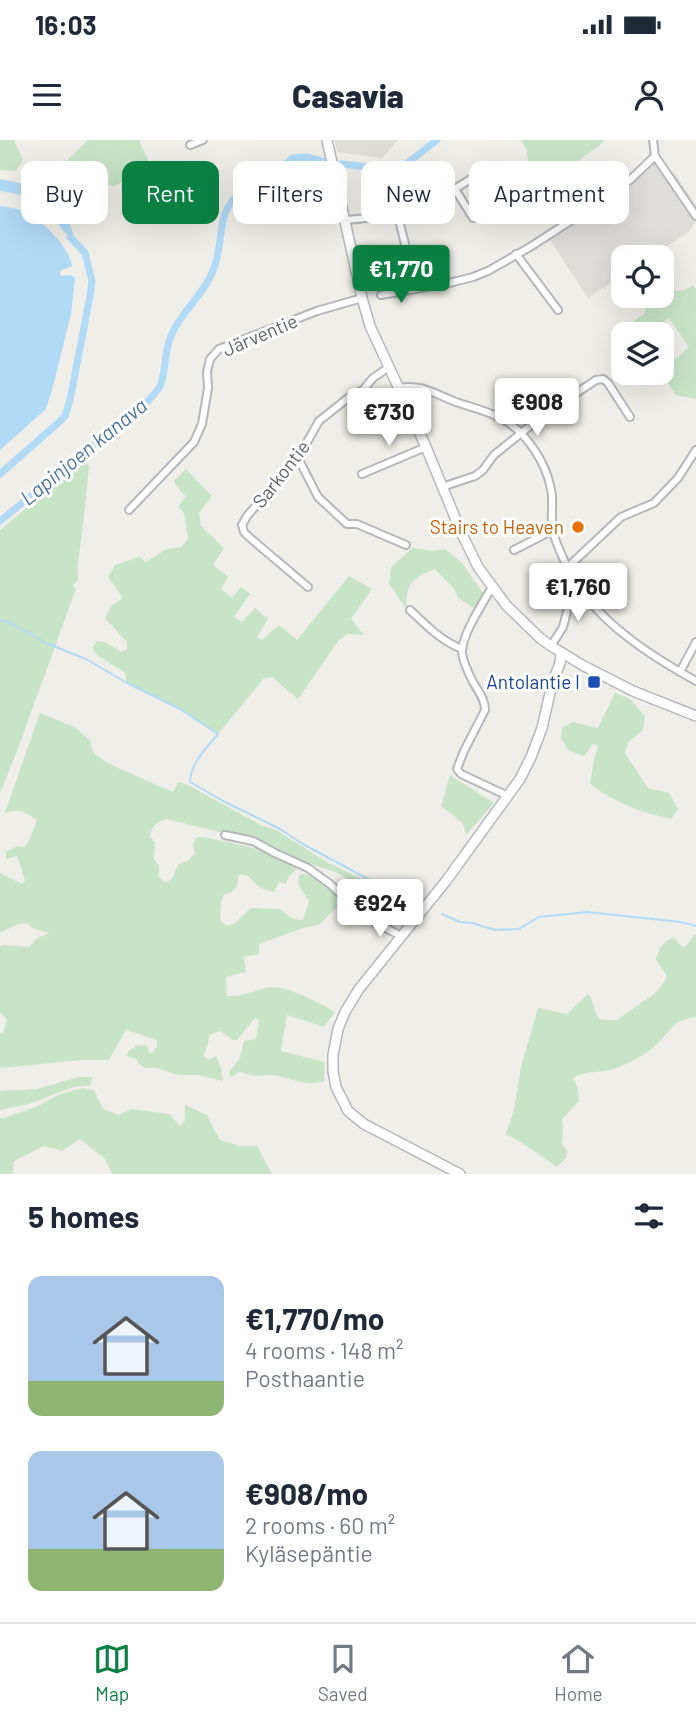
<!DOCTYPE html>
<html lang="en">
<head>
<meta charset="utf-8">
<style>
	:root { --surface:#fff; --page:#f6f6f7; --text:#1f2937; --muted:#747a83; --line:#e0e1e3; --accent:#0b8043 }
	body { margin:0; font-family:Barlow,sans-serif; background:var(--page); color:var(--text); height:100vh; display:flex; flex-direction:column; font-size:26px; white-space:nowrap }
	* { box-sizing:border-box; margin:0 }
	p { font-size:23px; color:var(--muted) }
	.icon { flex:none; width:38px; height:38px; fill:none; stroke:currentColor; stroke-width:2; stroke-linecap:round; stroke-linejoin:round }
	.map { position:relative; height:1034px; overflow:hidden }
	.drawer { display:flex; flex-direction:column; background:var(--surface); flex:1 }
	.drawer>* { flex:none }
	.banner { position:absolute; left:21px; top:21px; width:654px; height:63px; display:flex; gap:14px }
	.tools { position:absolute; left:611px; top:105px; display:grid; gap:14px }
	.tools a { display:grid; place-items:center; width:63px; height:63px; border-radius:14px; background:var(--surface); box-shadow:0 7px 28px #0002; font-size:35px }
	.price { position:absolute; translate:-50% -60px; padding:0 16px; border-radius:7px; background:#fff; color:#222; font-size:23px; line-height:46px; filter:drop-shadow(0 2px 4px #0008) }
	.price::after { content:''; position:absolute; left:50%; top:42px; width:21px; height:16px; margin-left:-10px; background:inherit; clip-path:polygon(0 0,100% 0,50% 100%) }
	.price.selected { background:var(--accent); color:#fff }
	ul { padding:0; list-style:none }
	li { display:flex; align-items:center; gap:21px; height:175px; padding:0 28px }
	li span { display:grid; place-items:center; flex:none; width:196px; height:140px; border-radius:14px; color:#555 }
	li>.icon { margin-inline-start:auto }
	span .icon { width:84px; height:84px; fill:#fffc; stroke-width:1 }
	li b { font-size:30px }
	h2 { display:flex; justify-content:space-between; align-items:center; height:84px; padding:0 28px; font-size:30px }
	.tag { padding:0 24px; border-radius:14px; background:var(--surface); box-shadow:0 7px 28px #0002; font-size:24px; line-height:63px }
	.tag.selected { background:var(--accent); color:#fff }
	.status { display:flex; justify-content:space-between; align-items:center; height:49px; padding:0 35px; background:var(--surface); direction:ltr }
	.status svg { height:19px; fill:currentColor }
	header { display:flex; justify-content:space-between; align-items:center; height:91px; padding:0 28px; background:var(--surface); font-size:32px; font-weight:800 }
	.dock { display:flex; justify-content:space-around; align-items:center; height:98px; border-top:2px solid var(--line); background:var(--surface); font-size:19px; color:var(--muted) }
	.dock a { display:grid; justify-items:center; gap:4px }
	.dock .selected { color:var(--accent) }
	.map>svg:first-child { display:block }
</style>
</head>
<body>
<div class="status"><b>16:03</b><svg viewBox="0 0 49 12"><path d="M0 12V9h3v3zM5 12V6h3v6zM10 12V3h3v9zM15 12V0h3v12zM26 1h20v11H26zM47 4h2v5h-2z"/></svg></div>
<header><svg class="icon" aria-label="menu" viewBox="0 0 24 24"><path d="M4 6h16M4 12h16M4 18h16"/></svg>Casavia<svg class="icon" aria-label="person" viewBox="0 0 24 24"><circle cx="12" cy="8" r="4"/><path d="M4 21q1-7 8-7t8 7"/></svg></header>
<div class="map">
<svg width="696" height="1034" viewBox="0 0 696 1034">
	<rect width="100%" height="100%" fill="#f0eee8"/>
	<path fill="#dfddda" d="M653,15l17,23 4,-5 22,32v16l-7,11 -39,25h-27v17l-35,24 -43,-66 95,-66z"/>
	<path fill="#dfddd6" d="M335,0h63l-16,18 -45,-6z"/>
	<g fill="#c8e4c7">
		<path d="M0,0h14l9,20 -7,11 -16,-1z"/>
		<path d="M88,0h51c8,22 21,29 -5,46l-11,-5 -8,5 -18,-3 -11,11 -6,-1 -2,-12 -12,-6 -4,-10z"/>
		<path d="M521,0h83c-6,9 -14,11 -22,18 -12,11 -17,28 -26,40l-8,-2 -6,1 -10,16 -11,-1 -9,-9 -16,-25 1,-6 5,-1 5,6 7,3 14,-16 -1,-13z"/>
		<path d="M662,129l14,22 9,-1 8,-5 3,4v110l-20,-4 -15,-22 1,-33 14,19 13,-12 -20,-29 -13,11 2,5h-23l-1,-13 11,-8 1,-8 -8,-9h24z"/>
		<path d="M85,320l4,6 -4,41 -7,57v15l-5,6 3,4 -59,162 -17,42v-263l81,-68z"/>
		<path d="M186,329l26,27 -13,17 2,13 23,22 -11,17 15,12 -7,12 11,9 9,-11 9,7 -16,23 8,5 13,-14 13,11 -11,18 5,3 17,-15 18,15 52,-64 23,13 -21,30 13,16 -17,-1 -8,6 -41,59 -26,-22 -8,1 -46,56 -38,-25 -53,-26 -2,-10 -27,-17 -6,-8 5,-7 8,1 16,10 6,-3v-7l-22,-24 6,-12 10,-7v-4l-13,-18 7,-12 24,-8 7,5 20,-13 16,-2 6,-8 -4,-26 -6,-6 8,-11 -6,-5 -6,-10z"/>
		<path d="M413,408l19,3 13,-2 17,14 21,30 -8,16 -17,-11 -4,-9 -19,-20c-24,10 -28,13 -29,39l-17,-24 2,-17z"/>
		<path d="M615,553l15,6 15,17 -2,14 -15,12 -3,11 23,35 21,5 9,16 -7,10c-31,-7 -56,-16 -81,-35l4,-24 4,-14 -5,-2 -9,12 -15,-5 -8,-13 1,-10 11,-6 25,6z"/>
		<path d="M40,573l34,14 16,13 3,12 14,11 66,29 5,-10 8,2 75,41 17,6 47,30 72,36 -2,5 -11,-1 -15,-11 -34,-18 -36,-12 -35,-16 -40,-11 -58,-14c-10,4 -15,8 -16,18l5,5 -1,17 5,7v11l7,6 6,-5 6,-13 11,-5 6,-7 -2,-9 4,-7h7c22,5 80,14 93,32l-8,7 -3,8 -7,-2 -5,10c-12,-2 -18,-7 -26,-16l-9,-2 -2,13 -7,6 -6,1 -3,9 -1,16 6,7 9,-3 16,-15 29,1c7,7 13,11 23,11l6,-19 -10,-15 -1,-8 3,-4c18,-1 35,14 47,26l-12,8 -16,16 -20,5 -41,15v10l-15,3 2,15 -20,5 1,19c16,1 29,-7 45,-9 15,-1 50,17 63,25l-11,15 -37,-12 -6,36 44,11 -1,19c-19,6 -33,-3 -51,-6 -7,-1 -11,1 -18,1 -5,0 -11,-4 -16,-4l-8,5 -2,-5 11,-14 4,-17 12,-2 3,-19 -4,-2 -18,22h-4l-13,-9 -11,4 -1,9 -5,12 5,4 8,-4 5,12 2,13 -25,-6h-19l-23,-7h-11l-6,-4 -3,-5 -9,-3 1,-4 8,-6 11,-1 2,8h3l5,-6v-7l-31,-10 -17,30h-26l-83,8v-35h3l4,-14 -7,-6v-67l4,-1 25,2 8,-9 12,-5 -16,-5 -6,-5 -9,1 -18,9v-60l22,11 3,-4 -8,-24 -11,3v-8l12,-5 6,1 5,-6 8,-21c-14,-9 -16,-11 -32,-7z"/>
		<path d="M450,635l44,28 -28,32 -3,-12 -22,-17z"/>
		<path d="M694,795h2v82c-28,3 -28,21 -47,34 -13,9 -29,17 -44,20 -12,2 -22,0 -31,7l4,12 1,11 -17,18 1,8 -1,18 5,5 -1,8 -9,9 -35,-24 -16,-9 8,-24 7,-43 17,-59 29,6 21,-20 3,4 6,18 5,4h15l37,-26 9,-10 4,-8 -11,-17c4,-12 6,-17 18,-22l9,11 4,-3z"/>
		<path d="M78,937h15l-3,9c-21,-2 -41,12 -61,18 -10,2 -19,4 -29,6v-19l37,-2z"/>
		<path d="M82,948l12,2 9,19 16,6 12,-6 39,5 10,12 5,-6v-15l22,10 13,25 20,6h17l15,28h-160l-7,-15 -25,-20 -18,12 -18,-5 -30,15 -1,13h-13v-56h4l34,-12 20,-11z"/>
	</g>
	<g fill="#b1daf7">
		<path d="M0,39c41,8 60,12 73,55l-3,3c-3,-3 -9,-8 -11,-12 -3,-8 2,-4 -3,-11 -9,-16 -40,-20 -56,-23z"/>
		<path d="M0,66c8,1 15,2 23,5 18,8 46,35 49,55l-12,5 1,5 10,-1 4,3 -4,36 -19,76 -6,19 -46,41z"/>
	</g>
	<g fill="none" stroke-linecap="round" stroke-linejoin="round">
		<g stroke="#b1daf7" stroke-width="2">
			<path d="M0,480l10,3 36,20 40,16 41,24 53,26 38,25c-11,13 -28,30 -28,48l33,19 57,28 21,14 95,51"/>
			<path d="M442,774l18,8 12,1 23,7 24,-1 20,-12 48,-5 94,10 15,4"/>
		</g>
		<g stroke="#b1daf7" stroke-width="7">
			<path d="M342,24l53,6 10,-5 32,-25"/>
			<path d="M246,46l4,-7 28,-9 15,-12 13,-1 16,4"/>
			<path d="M0,334l58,-51 7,-7 5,-16 20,-104 2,-15 -7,-28 -15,-16"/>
			<path d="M0,381l148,-120c4,-5 11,-11 13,-17 5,-15 3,-32 10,-48 10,-25 34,-42 43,-68 11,-28 0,-56 29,-78"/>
		</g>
		<g stroke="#b5b8bb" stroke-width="10">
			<g id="street">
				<path d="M653,0l2,16 41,60"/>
				<path d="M190,5l13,-5"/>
				<path d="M455,49l18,29"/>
				<path d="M397,72l19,76"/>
				<path d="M346,80c27,-2 65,-8 90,-21 17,-8 32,-18 47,-28"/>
				<path d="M516,114l42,56"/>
				<path d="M381,155l68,-12 24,-6 15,-6 42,-24 45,-29 55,-38 25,-24"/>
				<path d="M399,248c23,-5 39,8 60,15 15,5 32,9 45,17 23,13 42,43 47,69 3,14 -1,29 2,42 3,14 16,41 24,53 28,43 76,73 119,97"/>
				<path d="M298,318l20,39 29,27h10l49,21"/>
				<path d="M362,334l64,-27"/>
				<path d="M442,347l33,-11 8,-6 11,-15 51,-41 51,-34 7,-1 5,4 22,34"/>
				<path d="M129,370l65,-68 8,-18 6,-36 -1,-16 3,-13 9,-10 98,-38 45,-13"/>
				<path d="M514,410l39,-20"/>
				<path d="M568,427l53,-50 33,-14 24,-25 18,-28"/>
				<path d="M308,447l-59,-50 -5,-5 -2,-7 5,-9 51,-58 21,-37 29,-23 15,-8 10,-12 16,-11"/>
				<path d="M492,447c-9,16 -31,49 -30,66 1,9 6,19 10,27 5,10 13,18 13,30l-21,41 -7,18 4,5 47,22"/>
				<path d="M410,470c16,15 31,31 52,39"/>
				<path d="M551,506l12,-19 7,-27 7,-16"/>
				<path d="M680,532l16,-30"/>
				<path d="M225,695l28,6 22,12 33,15 22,16 26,25 13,10 32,17"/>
			</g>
		</g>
		<g stroke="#b4b7bb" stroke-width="12">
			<g id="secondary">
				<path d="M327,0l35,158 8,28 56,121 35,85 17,35 28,38 34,33 11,8 31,19 51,26 63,25"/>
				<path d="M460,1034l-96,-50 -16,-13 -12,-24 -3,-16v-16l5,-26 7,-17 14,-23 87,-108 74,-102 11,-22 11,-29 10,-44 8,-21 1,-10"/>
			</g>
		</g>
		<use href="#street" stroke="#fff" stroke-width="6"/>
		<use href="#secondary" stroke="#fff" stroke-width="9"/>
	</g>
	<circle fill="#e8710a" stroke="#fff" stroke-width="2.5" cx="578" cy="387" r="7"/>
	<rect fill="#1a4fb4" stroke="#fff" stroke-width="2.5" x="587" y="535" width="14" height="14" rx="3.5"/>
	<g text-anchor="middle" stroke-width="6" stroke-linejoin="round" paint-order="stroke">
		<g font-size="19" fill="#5f6366" stroke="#fff">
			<text transform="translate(260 195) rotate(-23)" y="7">Järventie</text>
			<text transform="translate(281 334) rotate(-52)" y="7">Sarkontie</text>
		</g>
		<g font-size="19" fill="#c56008" stroke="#fff" text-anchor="end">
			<text x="564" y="394">Stairs to Heaven</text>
		</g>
		<g font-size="19" fill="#164399" stroke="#fff" text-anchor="end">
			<text x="580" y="549">Antolantie I</text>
		</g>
		<g font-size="21" font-style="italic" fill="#4b76a0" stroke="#fff">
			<text transform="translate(84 312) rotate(-39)" y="7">Lapinjoen kanava</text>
		</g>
	</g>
</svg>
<div class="tools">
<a><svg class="icon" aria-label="locate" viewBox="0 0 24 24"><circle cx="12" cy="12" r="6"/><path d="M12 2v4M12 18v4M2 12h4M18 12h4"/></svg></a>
<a><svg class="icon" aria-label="layers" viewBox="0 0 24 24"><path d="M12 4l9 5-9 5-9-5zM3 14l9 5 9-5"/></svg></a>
</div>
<b class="price selected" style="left:401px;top:165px">€1,770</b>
<b class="price" style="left:537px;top:298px">€908</b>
<b class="price" style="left:389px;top:308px">€730</b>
<b class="price" style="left:578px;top:483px">€1,760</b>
<b class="price" style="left:380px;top:799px">€924</b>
<div class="banner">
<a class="tag">Buy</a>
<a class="tag selected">Rent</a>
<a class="tag">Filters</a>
<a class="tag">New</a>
<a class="tag">Apartment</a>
</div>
</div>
<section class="drawer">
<h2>5 homes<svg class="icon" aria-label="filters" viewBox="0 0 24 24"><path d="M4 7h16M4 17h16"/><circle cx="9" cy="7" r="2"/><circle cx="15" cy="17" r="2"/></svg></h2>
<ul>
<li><span style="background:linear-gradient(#a9c7e8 75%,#8fb573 0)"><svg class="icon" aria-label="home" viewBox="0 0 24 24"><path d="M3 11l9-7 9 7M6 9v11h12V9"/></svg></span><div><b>€1,770/mo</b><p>4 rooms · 148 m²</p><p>Posthaantie</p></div></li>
<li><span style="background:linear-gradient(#a9c7e8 70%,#8fb573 0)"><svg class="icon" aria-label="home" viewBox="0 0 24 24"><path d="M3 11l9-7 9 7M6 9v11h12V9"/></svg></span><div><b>€908/mo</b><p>2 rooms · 60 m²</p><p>Kyläsepäntie</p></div></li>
</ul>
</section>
<nav class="dock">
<a class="selected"><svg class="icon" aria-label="map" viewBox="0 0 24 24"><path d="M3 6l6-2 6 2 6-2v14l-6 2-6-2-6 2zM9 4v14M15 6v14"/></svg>Map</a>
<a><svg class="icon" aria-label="saved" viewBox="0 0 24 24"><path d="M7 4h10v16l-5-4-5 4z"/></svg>Saved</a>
<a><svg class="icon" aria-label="home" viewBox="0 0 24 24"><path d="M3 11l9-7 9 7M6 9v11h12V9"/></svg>Home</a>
</nav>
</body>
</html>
